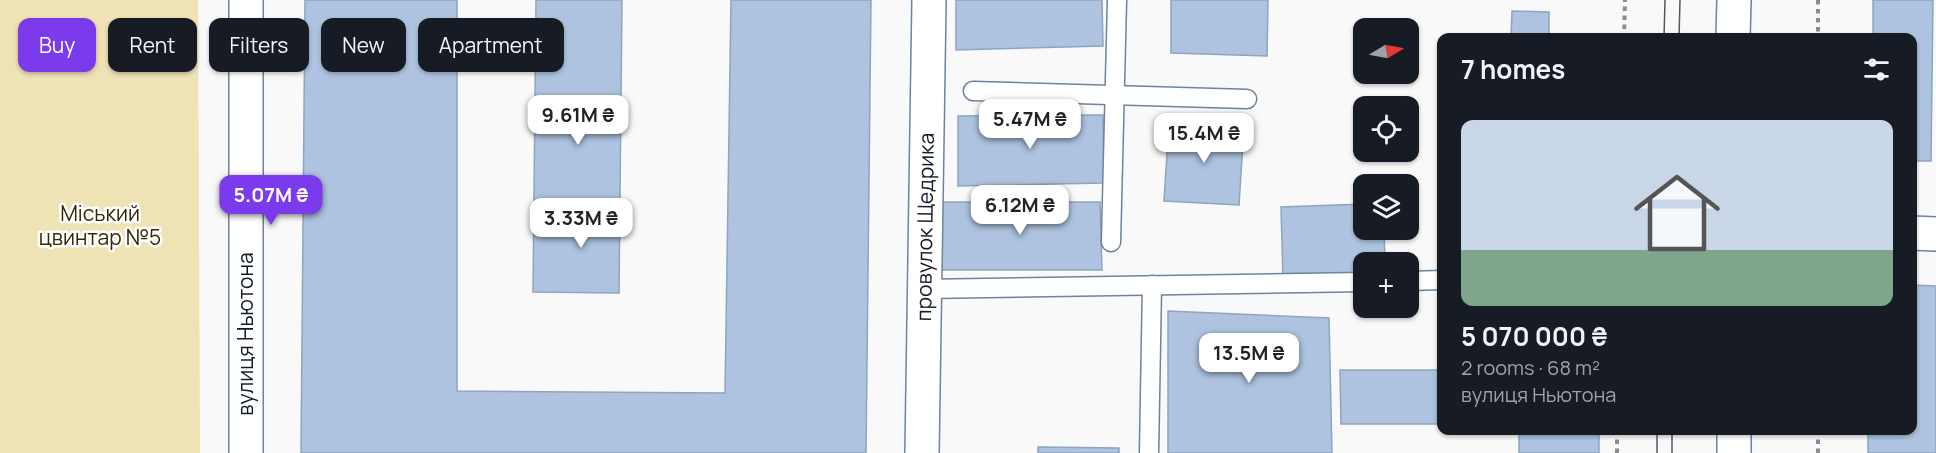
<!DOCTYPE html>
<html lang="en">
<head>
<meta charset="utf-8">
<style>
	:root { --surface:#171b24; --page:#20242c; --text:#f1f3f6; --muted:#9ea1a6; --accent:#7c3aed }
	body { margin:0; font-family:Manrope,sans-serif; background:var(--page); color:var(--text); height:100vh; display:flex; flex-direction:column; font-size:22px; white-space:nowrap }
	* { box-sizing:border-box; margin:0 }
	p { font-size:20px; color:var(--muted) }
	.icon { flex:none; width:33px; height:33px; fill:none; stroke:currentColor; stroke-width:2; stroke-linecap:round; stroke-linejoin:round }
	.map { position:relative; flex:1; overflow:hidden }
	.drawer { position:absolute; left:1437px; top:33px; width:480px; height:402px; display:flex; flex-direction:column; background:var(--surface); border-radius:12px; box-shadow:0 2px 4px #0004 }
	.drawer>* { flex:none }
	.hud { position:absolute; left:18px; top:18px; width:570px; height:54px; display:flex; gap:12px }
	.needle { width:39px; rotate:80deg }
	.fabs { position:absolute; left:1353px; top:18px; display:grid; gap:12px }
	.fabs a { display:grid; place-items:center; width:66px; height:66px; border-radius:12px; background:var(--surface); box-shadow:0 2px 4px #0004; font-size:30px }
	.price { position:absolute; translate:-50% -51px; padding:0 14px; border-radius:12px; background:#fff; color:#222; font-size:20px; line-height:39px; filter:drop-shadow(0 2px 3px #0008) }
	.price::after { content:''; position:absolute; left:50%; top:36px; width:18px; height:14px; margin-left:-9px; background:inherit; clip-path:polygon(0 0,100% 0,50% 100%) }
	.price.current { background:var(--accent); color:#fff }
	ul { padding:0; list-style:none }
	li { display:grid; align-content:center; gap:12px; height:318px; padding:0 24px }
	li span { display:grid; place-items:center; height:186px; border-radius:12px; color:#555 }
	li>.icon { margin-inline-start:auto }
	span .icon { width:108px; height:108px; fill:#fffc; stroke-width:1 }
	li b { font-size:26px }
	h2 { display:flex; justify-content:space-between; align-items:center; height:72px; padding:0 24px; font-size:26px }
	.tag { padding:0 21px; border-radius:12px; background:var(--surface); box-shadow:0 2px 4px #0004; font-size:21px; line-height:54px }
	.tag.current { background:var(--accent); color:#fff }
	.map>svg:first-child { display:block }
</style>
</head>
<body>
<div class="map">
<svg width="1936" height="453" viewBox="0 0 1936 453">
	<rect width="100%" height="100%" fill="#f8f9f8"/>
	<path fill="#efe2b5" d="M0,0h198l2,453h-200z"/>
	<g fill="#adc3e0" stroke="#8ea4c0" stroke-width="1.5">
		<path d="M305,0h152v391l268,2 6,-393h140l-5,453h-565z"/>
		<path d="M536,0h86l-3,293 -86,-1z"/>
		<path d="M956,0h146l1,46 -147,4z"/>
		<path d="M1171,0h97l-1,56 -96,-3z"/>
		<path d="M1873,0h60l-2,161h-19v-123h-39z"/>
		<path d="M1512,11l37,1v26h-38z"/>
		<path d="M1103,115l1,68 -146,3v-70z"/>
		<path d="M1169,122l75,4 -5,79 -75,-4z"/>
		<path d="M939,202h161l2,68h-161z"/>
		<path d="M1364,204v26h20l1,32h-21v13l-81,4 -2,-72z"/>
		<path d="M1912,285l24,1v167h-68v-23h44z"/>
		<path d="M1168,311l161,7 3,135h-164z"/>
		<path d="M1340,370h102v54h-101z"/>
		<rect x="1519" y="430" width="80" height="23"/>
		<path d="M1038,447l81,1v5h-81z"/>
	</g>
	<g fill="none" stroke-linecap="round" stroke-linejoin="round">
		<g stroke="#6e839e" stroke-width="21">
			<g id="service">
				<path d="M973,91l274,8"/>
				<path d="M1111,242l6,-242"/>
				<path d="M1408,281l34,-1"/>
				<path d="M924,289l440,-7"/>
				<path d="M1149,453l3,-168"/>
			</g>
		</g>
		<g stroke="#6e839e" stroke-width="36">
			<g id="minor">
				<path d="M246,0v453"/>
				<path d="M1912,233l24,1"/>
				<path id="s1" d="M922,453l7,-453"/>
			</g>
		</g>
		<g stroke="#6e839e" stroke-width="36">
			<g id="primary">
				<path d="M1733,38l1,-38"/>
				<path d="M1734,430v23"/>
			</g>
		</g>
		<g stroke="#888d91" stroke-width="4" stroke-dasharray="4.5 4.5" stroke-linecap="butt">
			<path d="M1818,0v38"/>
			<path d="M1624,38l1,-38"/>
			<path d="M1617,453v-23"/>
			<path d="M1818,453v-23"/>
		</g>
		<use href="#service" stroke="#fff" stroke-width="18"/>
		<use href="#minor" stroke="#fff" stroke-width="33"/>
		<use href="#primary" stroke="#fff" stroke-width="33"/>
		<g stroke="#525860" stroke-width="1.5">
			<path d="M1664,38l1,-38"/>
			<path d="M1679,38l1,-38"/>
			<path d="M1657,453v-23"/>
			<path d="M1672,453v-23"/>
		</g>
	</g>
	<g text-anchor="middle" stroke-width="5" stroke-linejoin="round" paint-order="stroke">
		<g font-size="21" fill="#322907" stroke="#fff">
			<text x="100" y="221">Міський<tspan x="100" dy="24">цвинтар №5</tspan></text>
		</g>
		<g font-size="21" fill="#131b26" stroke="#fff">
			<text dy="7" stroke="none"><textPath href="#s1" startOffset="226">провулок Щедрика</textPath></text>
			<text transform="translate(246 334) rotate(-90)" y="7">вулиця Ньютона</text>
		</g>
	</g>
</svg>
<div class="fabs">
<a><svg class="needle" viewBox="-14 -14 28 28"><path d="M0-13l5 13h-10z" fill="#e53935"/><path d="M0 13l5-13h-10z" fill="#9ea1a6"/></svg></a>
<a><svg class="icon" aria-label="locate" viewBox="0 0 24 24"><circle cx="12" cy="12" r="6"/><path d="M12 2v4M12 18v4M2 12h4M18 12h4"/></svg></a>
<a><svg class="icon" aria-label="layers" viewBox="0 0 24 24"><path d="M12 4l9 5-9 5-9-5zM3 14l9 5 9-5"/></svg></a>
<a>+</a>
</div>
<b class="price" style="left:578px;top:146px">9.61M ₴</b>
<b class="price" style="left:1030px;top:150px">5.47M ₴</b>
<b class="price" style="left:1204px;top:164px">15.4M ₴</b>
<b class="price current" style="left:271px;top:226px">5.07M ₴</b>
<b class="price" style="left:1020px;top:236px">6.12M ₴</b>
<b class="price" style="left:581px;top:249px">3.33M ₴</b>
<b class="price" style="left:1249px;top:384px">13.5M ₴</b>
<div class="hud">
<a class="tag current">Buy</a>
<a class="tag">Rent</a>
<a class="tag">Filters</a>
<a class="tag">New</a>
<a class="tag">Apartment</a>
</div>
<section class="drawer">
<h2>7 homes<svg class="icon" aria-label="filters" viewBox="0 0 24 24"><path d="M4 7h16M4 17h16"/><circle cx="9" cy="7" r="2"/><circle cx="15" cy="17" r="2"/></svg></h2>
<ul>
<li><span style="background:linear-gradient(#c9d6e8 70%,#7fa58c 0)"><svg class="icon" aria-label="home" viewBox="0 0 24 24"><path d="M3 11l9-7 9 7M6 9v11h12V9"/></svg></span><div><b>5 070 000 ₴</b><p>2 rooms · 68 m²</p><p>вулиця Ньютона</p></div></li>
</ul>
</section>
</div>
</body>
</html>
